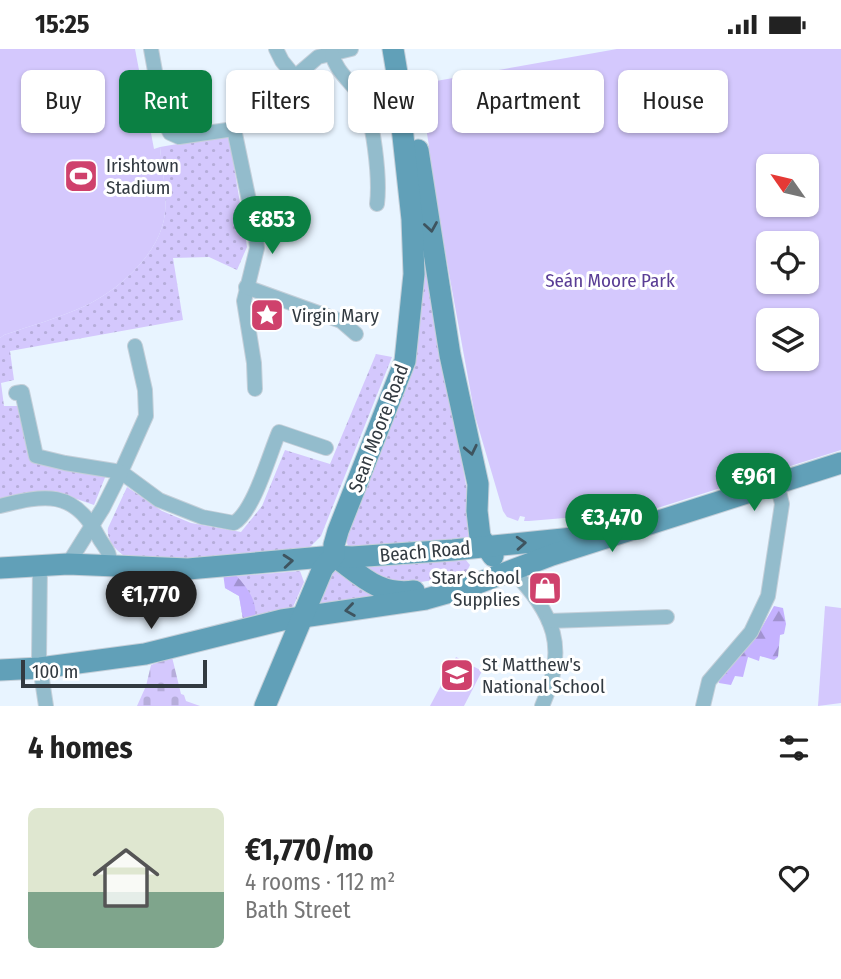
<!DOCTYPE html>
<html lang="en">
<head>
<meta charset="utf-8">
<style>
	:root { --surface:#fff; --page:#f6f6f6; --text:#222; --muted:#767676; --accent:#0b8043 }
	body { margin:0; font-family:"Fira Sans Condensed",sans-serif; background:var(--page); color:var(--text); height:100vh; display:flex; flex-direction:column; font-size:26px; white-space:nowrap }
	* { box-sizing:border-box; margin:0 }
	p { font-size:23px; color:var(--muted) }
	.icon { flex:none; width:38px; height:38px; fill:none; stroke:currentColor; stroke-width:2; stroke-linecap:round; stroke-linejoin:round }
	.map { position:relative; height:657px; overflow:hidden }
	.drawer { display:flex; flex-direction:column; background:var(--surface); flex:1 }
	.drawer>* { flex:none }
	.hud { position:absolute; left:21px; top:21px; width:800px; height:63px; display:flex; gap:14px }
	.needle { width:46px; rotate:304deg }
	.buttons { position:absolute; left:756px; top:105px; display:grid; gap:14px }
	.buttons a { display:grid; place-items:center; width:63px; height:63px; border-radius:10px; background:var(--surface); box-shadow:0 2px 5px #0004; font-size:35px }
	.scale { position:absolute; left:21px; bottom:18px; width:186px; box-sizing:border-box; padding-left:7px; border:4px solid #323a41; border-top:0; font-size:19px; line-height:24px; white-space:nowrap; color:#323a41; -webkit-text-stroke:5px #fff; paint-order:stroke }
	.price { position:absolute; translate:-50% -60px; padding:0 16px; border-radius:24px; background:var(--accent); color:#fff; font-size:23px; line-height:46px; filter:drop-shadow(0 2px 4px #0008) }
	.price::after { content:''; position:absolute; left:50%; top:42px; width:21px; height:16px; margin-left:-10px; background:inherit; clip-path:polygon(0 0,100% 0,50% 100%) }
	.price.active { background:#222; color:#fff }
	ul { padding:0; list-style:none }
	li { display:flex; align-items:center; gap:21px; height:175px; padding:0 28px }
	li span { display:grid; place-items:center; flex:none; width:196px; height:140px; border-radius:10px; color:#555 }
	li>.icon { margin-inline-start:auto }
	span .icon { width:84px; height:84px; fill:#fffc; stroke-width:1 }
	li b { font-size:30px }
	h2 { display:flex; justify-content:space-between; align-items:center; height:84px; padding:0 28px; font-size:30px }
	.pill { padding:0 24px; border-radius:10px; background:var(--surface); box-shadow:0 2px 5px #0004; font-size:24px; line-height:63px }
	.pill.active { background:var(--accent); color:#fff }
	.status { display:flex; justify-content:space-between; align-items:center; height:49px; padding:0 35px; background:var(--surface); direction:ltr }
	.status svg { height:19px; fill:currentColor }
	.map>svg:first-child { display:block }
</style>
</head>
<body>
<div class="status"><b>15:25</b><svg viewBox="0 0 49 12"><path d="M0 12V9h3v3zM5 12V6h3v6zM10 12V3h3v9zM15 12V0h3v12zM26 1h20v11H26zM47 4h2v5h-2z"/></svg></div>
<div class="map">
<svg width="841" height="657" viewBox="0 0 841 657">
	<defs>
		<pattern id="grass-dots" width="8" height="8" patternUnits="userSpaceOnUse" patternTransform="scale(1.75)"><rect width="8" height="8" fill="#d4c8fd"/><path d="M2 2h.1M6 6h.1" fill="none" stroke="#b6adda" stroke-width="1.8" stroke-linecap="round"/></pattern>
		<pattern id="forest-firs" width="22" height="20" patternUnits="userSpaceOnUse" patternTransform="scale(1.75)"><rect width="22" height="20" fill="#c5b2ff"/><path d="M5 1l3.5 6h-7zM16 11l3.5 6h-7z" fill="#a192d0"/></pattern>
		<pattern id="cemetery-stones" width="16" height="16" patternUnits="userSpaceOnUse" patternTransform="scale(1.75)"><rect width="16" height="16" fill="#d4c8fd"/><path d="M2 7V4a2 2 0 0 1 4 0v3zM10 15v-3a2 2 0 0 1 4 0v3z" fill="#b6adda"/></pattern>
	</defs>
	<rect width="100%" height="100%" fill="#e8f4ff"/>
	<g fill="url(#grass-dots)">
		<path d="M229,86l18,112 -10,23 -28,-13 -36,1 10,62 -173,31 4,29 -13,3 3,23h15l12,53 75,16 -12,30 -26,-9 -68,3v-161l4,-3c26,-9 55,-17 81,-29 30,-14 67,-46 77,-79 8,-24 0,-55 -2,-80z"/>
		<path d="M421,172l54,317 -127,9 -3,-14 59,-152z"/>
		<path d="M376,305l16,3 -71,179 -10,10 -15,9 -65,4 -105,-2c-10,-6 -20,-17 -18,-29l19,-41 35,24 29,12 50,9 21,-26 23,-56 45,14z"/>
		<path d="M465,510l5,6 -5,10 -63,10 -11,-2 -33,-18z"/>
		<path d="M333,517l45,30 -60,10z"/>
		<path d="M300,522l4,11 -11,25 -50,12 -4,-23 -14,-8 8,-16 4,4z"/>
	</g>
	<g fill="url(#forest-firs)">
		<path d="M233,523c11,12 25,27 22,45l-12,2 -4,-23 -14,-8 -2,-15z"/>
		<path d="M774,557l9,2 3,16 -2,10 -4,1 -2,22 -4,3 -14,-4 -1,5 -11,-4 -5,20 -8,-1 -4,9 -12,-2 -1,-3 44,-53z"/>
	</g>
	<path fill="url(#cemetery-stones)" d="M172,608l9,37 3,1 2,6 14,5h-63l9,-20 5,-21z"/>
	<g fill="#d4c8fd" fill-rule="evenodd">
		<path d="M0,0h135l19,100 6,-2c2,25 10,56 2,80 -10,33 -47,65 -77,79 -26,12 -55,20 -81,29l-4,3z"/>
		<path d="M617,0h224v401l-193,61 -119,10h-5l1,-4 -5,-1 -2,5 -11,-4 -4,-6 -28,-95 -49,-269 3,-1 -10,-62zM768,117h39v39h-39zM768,194h39v39h-39zM768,271h39v39h-39z"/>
		<path d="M825,557l16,2v95l-23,3z"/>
		<path d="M456,608l26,14 -18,35h-34z"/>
	</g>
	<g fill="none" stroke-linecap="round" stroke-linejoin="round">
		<g stroke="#c4cfd9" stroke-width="16">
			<g id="street">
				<path d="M151,0l13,72 6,12 9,4 55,-8 84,-72 33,-8"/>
				<path d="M276,0l6,12 13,16"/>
				<path d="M332,5c4,17 18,27 28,41 14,20 20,85 17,109"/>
				<path d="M234,80l21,100 2,19 -13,53 10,62 1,26"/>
				<path d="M246,238l95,34 15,13"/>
				<path d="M135,297l10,44 1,26 -25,56 38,28 43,17 32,6c20,-12 35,-68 45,-91l47,16"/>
				<path d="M16,344l6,-1 14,64 29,7 56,9 -18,36 -35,56"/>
				<path d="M0,457c44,-11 74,-17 98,30 6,12 12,13 12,29"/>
				<path d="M40,516l-1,95 7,46"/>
				<path d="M512,521c42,45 57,77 30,136"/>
				<path d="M549,572l118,-4"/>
				<path d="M703,657l6,-25 42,-49 17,-36 14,-92 -5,-21"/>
			</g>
		</g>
		<g stroke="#c4cfd9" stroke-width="23">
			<g id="secondary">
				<path d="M418,101l32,205 28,129 -1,27 3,26 13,19"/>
				<path d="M334,507c27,19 44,40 80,35"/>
				<path d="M0,519l68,-4 120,5 146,-13 18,1 101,-7 120,-12"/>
				<path d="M0,621l40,-2 105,-14 137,-34 144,-21 39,-11 87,-33 289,-92"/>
				<path d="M265,657l58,-138 11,-12v-11l4,-14 67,-170 9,-87 -2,-55 -10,-92v-24l-9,-54"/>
			</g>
		</g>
		<use href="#street" stroke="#93bccc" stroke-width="14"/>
		<use href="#secondary" stroke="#61a0b8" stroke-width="21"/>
	</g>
	<defs><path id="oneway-chevron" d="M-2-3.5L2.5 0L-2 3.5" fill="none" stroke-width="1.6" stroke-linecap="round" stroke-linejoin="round" transform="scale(1.75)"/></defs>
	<g stroke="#3e545f">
		<use href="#oneway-chevron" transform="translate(431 178) rotate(81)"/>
		<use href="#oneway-chevron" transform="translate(471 401) rotate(78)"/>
		<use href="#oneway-chevron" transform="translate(521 494) rotate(-4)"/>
		<use href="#oneway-chevron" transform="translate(288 512) rotate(-5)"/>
		<use href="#oneway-chevron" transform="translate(350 561) rotate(172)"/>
	</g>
	<defs>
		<g id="stadium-square" transform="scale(1.75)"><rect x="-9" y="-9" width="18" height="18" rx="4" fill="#cf416c" stroke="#fff"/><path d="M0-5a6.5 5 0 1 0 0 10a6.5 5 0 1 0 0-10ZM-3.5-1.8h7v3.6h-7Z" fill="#fff"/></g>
		<g id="sight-square" transform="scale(1.75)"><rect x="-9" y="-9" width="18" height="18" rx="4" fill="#cf416c" stroke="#fff"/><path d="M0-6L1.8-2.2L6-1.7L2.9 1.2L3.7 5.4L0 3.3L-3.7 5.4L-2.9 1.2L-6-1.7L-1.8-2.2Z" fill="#fff"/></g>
		<g id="shop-square" transform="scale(1.75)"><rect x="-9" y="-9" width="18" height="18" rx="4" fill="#cf416c" stroke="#fff"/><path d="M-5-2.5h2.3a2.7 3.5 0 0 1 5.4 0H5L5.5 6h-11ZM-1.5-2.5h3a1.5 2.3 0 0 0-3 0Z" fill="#fff"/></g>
		<g id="school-square" transform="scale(1.75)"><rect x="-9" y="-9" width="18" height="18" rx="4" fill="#cf416c" stroke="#fff"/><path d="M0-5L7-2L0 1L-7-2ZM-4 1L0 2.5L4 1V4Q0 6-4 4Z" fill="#fff"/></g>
	</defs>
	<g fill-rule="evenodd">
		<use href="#stadium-square" x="81" y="127"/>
		<use href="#sight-square" x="267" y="266"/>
		<use href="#shop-square" x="545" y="539"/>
		<use href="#school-square" x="457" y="626"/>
	</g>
	<g text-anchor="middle" stroke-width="6" stroke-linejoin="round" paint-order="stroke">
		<g font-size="19" fill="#323a41" stroke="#fff" text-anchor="start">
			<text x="106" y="123">Irishtown<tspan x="106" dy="22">Stadium</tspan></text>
			<text x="292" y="273">Virgin Mary</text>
			<text x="520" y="535" text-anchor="end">Star School<tspan x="520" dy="22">Supplies</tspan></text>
			<text x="482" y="622">St Matthew's<tspan x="482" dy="22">National School</tspan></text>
		</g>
		<g font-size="19" fill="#5a3d95" stroke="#fff">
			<text x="610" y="238">Seán Moore Park</text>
		</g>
		<g font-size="19" fill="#323a41" stroke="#fff">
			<text transform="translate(378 379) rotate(-69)" y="7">Sean Moore Road</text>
			<text transform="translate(425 502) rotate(-5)" y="7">Beach Road</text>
		</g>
	</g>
</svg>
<div class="buttons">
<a><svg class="needle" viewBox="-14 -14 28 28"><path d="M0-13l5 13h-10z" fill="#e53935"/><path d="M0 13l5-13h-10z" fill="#767676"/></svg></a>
<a><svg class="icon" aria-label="locate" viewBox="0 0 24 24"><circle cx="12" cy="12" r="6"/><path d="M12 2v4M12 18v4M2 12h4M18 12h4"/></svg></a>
<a><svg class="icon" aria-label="layers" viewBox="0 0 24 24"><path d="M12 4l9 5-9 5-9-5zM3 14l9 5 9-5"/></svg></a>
</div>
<div class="scale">100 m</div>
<b class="price" style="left:272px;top:207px">€853</b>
<b class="price" style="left:754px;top:464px">€961</b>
<b class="price" style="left:612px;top:505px">€3,470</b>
<b class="price active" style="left:151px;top:582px">€1,770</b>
<div class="hud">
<a class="pill">Buy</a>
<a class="pill active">Rent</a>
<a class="pill">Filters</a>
<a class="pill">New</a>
<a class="pill">Apartment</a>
<a class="pill">House</a>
</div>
</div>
<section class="drawer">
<h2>4 homes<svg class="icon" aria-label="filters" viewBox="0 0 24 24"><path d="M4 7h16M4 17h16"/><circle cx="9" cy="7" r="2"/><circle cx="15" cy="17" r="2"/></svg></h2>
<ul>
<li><span style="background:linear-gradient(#dfe7d0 60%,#7fa58c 0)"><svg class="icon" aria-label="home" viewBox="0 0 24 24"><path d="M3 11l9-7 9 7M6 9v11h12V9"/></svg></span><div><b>€1,770/mo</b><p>4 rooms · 112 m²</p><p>Bath Street</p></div><svg class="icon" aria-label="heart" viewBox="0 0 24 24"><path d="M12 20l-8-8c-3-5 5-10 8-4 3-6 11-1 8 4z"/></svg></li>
</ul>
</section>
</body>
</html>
